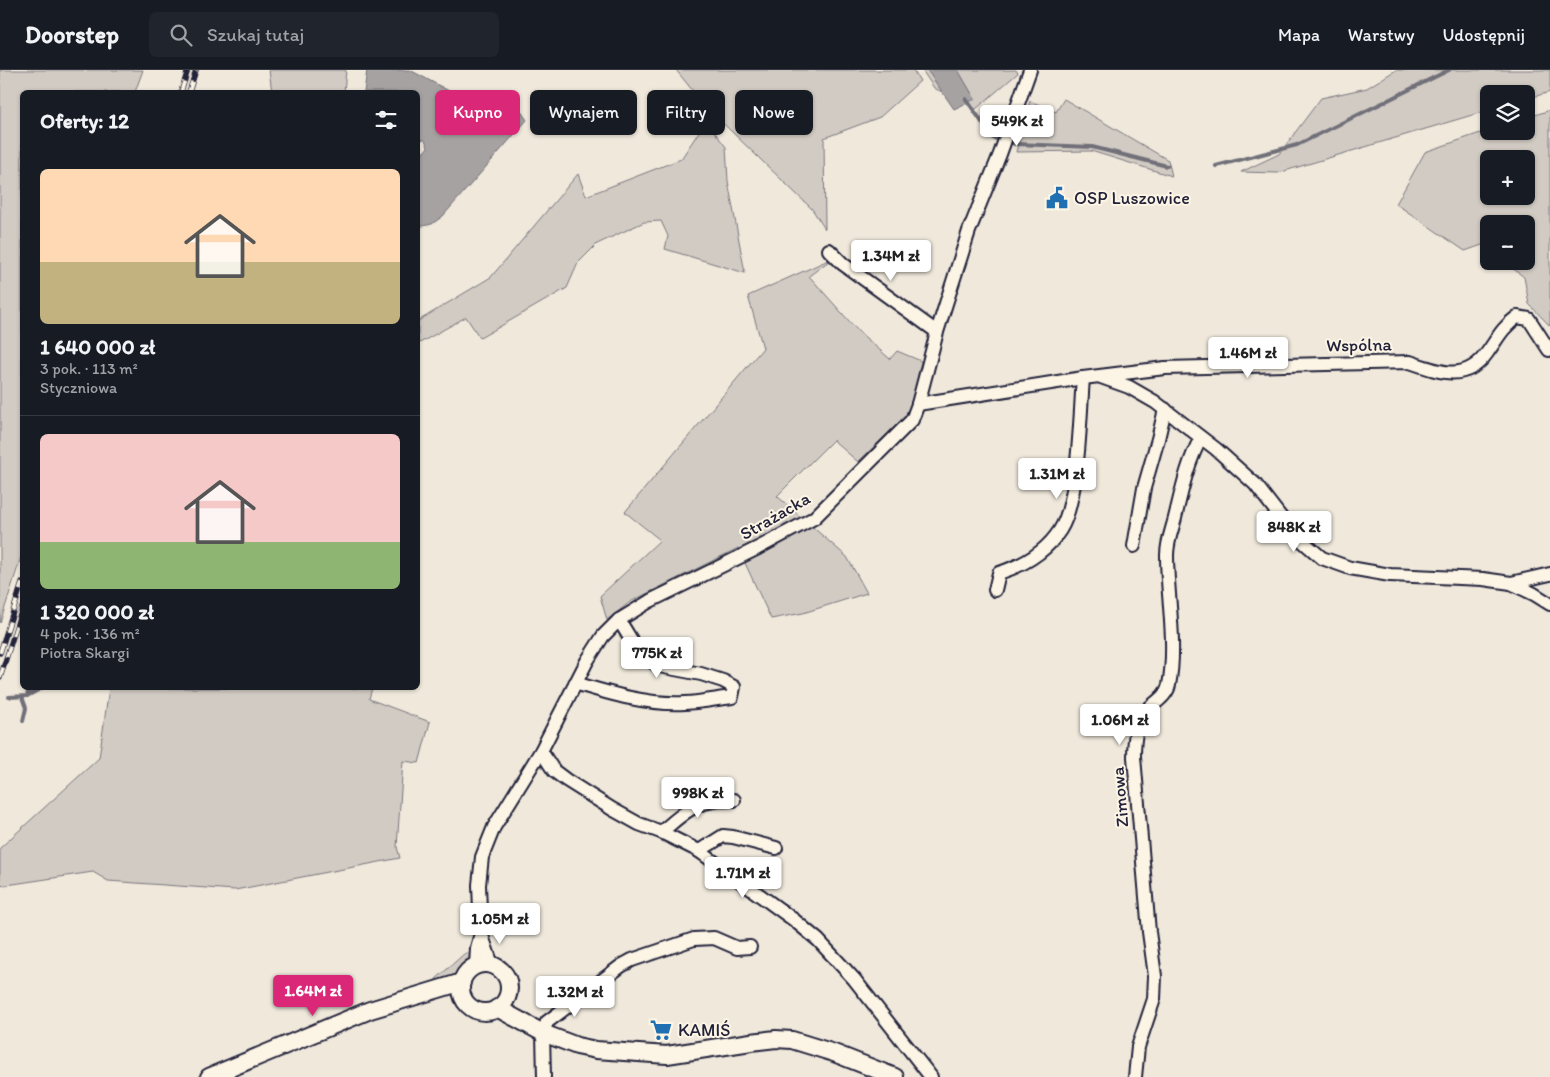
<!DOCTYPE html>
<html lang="pl">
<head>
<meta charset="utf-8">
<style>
	:root { --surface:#171b24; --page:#20242c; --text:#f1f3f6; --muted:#9ea1a6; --line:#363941; --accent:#db2777 }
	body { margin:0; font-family:Itim,sans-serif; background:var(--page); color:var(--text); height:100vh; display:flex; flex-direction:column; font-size:19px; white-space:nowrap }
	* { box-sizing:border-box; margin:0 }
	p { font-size:16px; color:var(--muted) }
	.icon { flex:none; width:28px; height:28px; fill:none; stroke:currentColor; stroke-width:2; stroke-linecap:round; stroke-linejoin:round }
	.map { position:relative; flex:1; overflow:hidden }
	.drawer { position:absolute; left:20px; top:20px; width:400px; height:600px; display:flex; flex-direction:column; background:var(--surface); border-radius:8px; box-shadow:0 1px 4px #0004 }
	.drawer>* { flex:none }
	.top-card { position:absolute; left:435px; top:20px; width:475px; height:45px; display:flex; gap:10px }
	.controls { position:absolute; left:1480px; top:15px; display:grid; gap:10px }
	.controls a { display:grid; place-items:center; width:55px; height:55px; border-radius:8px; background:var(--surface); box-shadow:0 1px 4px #0004; font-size:25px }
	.price { position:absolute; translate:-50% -42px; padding:0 11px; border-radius:5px; background:#fff; color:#222; font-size:16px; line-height:32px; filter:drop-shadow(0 1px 2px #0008) }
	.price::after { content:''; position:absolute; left:50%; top:30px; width:15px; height:11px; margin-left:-8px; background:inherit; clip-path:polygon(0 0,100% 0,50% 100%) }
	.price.selected { background:var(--accent); color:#fff }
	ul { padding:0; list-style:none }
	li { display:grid; align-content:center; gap:10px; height:265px; padding:0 20px }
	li+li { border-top:1px solid var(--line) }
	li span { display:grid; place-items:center; height:155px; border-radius:8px; color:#555 }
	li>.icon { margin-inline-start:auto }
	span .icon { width:90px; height:90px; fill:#fffc; stroke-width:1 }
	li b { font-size:21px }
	h2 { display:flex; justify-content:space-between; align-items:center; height:60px; padding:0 20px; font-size:21px }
	.tag { padding:0 18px; border-radius:8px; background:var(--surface); box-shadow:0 1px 4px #0004; font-size:18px; line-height:45px }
	.tag.selected { background:var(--accent); color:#fff }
	header { display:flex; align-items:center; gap:30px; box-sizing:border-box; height:70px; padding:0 25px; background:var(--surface); border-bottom:1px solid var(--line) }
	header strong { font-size:24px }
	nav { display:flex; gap:28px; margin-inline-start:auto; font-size:18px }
	.search { width:350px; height:45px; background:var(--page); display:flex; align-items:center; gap:12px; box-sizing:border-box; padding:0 18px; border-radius:8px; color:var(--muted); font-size:19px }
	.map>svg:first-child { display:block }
</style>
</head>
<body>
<header>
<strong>Doorstep</strong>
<div class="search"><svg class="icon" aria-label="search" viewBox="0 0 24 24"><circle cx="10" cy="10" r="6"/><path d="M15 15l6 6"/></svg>Szukaj tutaj</div>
<nav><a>Mapa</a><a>Warstwy</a><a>Udostępnij</a></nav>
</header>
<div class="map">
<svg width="1550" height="1007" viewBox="0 0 1550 1007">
	<rect width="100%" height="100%" fill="#efe8db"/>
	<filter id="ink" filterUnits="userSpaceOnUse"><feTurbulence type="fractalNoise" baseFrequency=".02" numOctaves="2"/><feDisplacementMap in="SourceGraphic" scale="10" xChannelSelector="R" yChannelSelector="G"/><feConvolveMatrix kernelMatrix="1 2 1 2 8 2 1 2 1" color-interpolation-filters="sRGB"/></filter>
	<g filter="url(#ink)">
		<g fill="#d1cbc3" stroke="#7a767f" fill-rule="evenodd">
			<path d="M0,0h143l-8,22h-113v462l-22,69z"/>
			<path d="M269,0h77l-2,22h-72z"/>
			<path d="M676,0h237l7,11 -40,36 -56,21 1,91 -13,-20 -107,-103z"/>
			<path d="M922,0h94l2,3 -42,36 -42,-21z"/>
			<path d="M1396,0h154v22l-24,7v-5h-37v16l-211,63 -37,-1 38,-18 42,-56 46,-10z"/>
			<path d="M1064,29l104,61 4,16 -81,-25 -75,1 14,-51 26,11z"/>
			<path d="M1550,40v216l-21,-22 -5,-27 -21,-16h23v-37h-37v26l-7,-5 -17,6 -69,-47 29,-52 64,-22 37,1v-13zM1489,89h37v37h-37z"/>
			<path d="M706,51l20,26 2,34 17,92 -80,-24 3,-13 -7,-15 -17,1 -47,22 -19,19 -11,25 -87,50 -14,-21 -48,27v-23l73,-44 87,-103 8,22 95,-37z"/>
			<path d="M833,188l-24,18 49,55 32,28 7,-8 24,10 -9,42 -7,14 -47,45 -25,-22 -56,56 70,61 20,36 -64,20 -32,6 -33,-71 -108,54 -23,18 -7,-24 60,-56 -35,-28 138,-164 -15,-52z"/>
			<path d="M109,618h263l-3,11 61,23 -11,41 -16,-2 -6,86 3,11 -165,32 -127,-9 -15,-9 -93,14v-38l99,-90z"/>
			<path d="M473,881c-2,25 -17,27 -37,32v-4l28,-25z"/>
		</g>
		<g fill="#a6a2a2" stroke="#716f79">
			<path d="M367,0h43l41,22 26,12 31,-7 8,7 11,16 -84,96 -11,8 -14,3v-74l6,-1 4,-5 -3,-7 -7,-1v-47h-54z"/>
			<path d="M927,0h31l17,29 -21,10z"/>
		</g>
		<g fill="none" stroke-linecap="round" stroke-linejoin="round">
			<g stroke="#716f79" stroke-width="4">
				<path d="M966,29l27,39 23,6 76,3 75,19"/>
				<path d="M1216,96l81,-21 152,-75"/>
				<path d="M27,626l2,-8"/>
				<path d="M9,627l18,-1 15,-8"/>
				<path d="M22,627l4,11 -3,13"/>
			</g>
			<g stroke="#22223b" stroke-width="16">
				<g id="street">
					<path d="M829,180l14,14 94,68"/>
					<path d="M1101,307l28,10 26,15 61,47 39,35 38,49 29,25 28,10 40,7 93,4 28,4 23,11 16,10"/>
					<path d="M918,334l165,-26 82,-10 245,-6c29,10 56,21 77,-9 11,-15 14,-24 30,-36l12,2 20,31"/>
					<path d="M1134,476l10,-58 14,-49 7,-30"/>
					<path d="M1511,513l39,-9"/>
					<path d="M995,520l4,-17c25,-8 47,-21 61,-43 19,-29 20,-115 23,-152"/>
					<path d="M575,613c36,11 73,22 110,20 16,-1 31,-4 47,-6l2,-10 -11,-6 -22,-7 -42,-8 -20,-13 -20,-33"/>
					<path d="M541,681l13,20 12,9 46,29 27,15 22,8 38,19 95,69 24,20 36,39 77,98"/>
					<path d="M661,762c28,-23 35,-33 73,-32"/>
					<path d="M699,781l24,-15 10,1 43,11"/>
					<path d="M481,863l11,32"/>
					<path d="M476,896l1,-18 4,-15 -2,-48 3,-28 12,-30 47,-76 46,-90 16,-25 16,-16 31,-19 108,-53 56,-30 98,-98 6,-16 19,-72 32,-101 31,-77 30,-84"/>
					<path d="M544,1007l-1,-44 4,-11 74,-56 11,-6 62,-21 20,-1 23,10 13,-1"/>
					<path d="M1135,1007l3,-30 16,-48 1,-23 -6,-44 -15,-175c0,-14 1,-29 8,-41 7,-11 24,-17 27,-31 8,-40 -2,-90 -2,-130 0,-13 5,-25 8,-37 7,-28 12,-55 26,-80"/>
				</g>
			</g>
			<g stroke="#22223b" stroke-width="20">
				<g id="secondary">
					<circle cx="485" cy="918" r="24"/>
					<path d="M497,938l46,25 34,13 19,4 71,5 84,-13 25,-3 16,1 42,13 61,24"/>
					<path d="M209,1007l161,-67 92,-28"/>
				</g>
			</g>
			<use href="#street" stroke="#fcf5e5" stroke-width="12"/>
			<use href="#secondary" stroke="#fcf5e5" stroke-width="16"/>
			<g stroke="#22223b" stroke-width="5.5">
				<g id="rail">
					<path d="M181,22l7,-22"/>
					<path d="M189,22l7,-22"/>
					<path d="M0,583l22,-70"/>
					<path d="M0,608l22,-70"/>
				</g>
			</g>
			<use href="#rail" stroke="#fcf5e5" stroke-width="4" stroke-dasharray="11" stroke-linecap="butt"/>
		</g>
	</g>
	<defs>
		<g id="civic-bare" transform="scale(1.725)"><path d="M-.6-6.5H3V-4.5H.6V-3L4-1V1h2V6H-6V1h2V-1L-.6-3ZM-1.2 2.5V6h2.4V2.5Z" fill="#1f6fb2" stroke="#fcf5e5" stroke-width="2.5" paint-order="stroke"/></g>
		<g id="supermarket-bare" transform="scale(1.725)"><path d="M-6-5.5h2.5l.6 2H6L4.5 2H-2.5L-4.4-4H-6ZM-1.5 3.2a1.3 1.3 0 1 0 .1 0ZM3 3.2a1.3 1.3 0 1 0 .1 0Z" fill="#1f6fb2" stroke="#fcf5e5" stroke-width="2.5" paint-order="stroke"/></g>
	</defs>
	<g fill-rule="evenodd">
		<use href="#civic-bare" x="1057" y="128"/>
		<use href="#supermarket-bare" x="661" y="960"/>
	</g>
	<g text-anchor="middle" stroke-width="4" stroke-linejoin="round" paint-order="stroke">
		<g font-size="18" fill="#22223b" stroke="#fcf5e5" text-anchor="start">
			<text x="1074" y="134">OSP Luszowice</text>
			<text x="678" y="966">KAMIŚ</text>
		</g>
		<g font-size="18" fill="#22223b" stroke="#fcf5e5">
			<text transform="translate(1359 275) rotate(-1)" y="6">Wspólna</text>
			<text transform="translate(775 446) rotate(-30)" y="6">Strażacka</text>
			<text transform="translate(1120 727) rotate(-95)" y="6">Zimowa</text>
		</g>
	</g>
</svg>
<div class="controls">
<a><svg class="icon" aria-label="layers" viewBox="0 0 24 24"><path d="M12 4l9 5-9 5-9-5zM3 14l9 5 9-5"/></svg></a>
<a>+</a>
<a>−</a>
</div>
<b class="price" style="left:1017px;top:77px">549K zł</b>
<b class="price" style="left:891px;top:212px">1.34M zł</b>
<b class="price" style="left:1248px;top:309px">1.46M zł</b>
<b class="price" style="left:1057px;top:430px">1.31M zł</b>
<b class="price" style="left:1294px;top:483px">848K zł</b>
<b class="price" style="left:657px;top:609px">775K zł</b>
<b class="price" style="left:1120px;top:676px">1.06M zł</b>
<b class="price" style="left:698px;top:749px">998K zł</b>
<b class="price" style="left:743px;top:829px">1.71M zł</b>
<b class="price" style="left:500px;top:875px">1.05M zł</b>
<b class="price selected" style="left:313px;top:947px">1.64M zł</b>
<b class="price" style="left:575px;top:948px">1.32M zł</b>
<div class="top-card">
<a class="tag selected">Kupno</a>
<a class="tag">Wynajem</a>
<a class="tag">Filtry</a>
<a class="tag">Nowe</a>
</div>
<section class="drawer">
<h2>Oferty: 12<svg class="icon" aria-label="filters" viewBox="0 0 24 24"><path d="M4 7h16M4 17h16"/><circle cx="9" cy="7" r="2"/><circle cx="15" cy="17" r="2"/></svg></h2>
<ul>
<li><span style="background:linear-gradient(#ffd9b3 60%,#c2b280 0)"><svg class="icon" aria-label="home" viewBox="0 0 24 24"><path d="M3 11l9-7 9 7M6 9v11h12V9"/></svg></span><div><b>1 640 000 zł</b><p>3 pok. · 113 m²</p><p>Styczniowa</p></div></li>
<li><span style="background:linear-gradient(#f6c9c9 70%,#8fb573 0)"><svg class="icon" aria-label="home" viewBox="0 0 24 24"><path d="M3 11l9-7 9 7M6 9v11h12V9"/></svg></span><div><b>1 320 000 zł</b><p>4 pok. · 136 m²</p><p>Piotra Skargi</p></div></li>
</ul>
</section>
</div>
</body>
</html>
